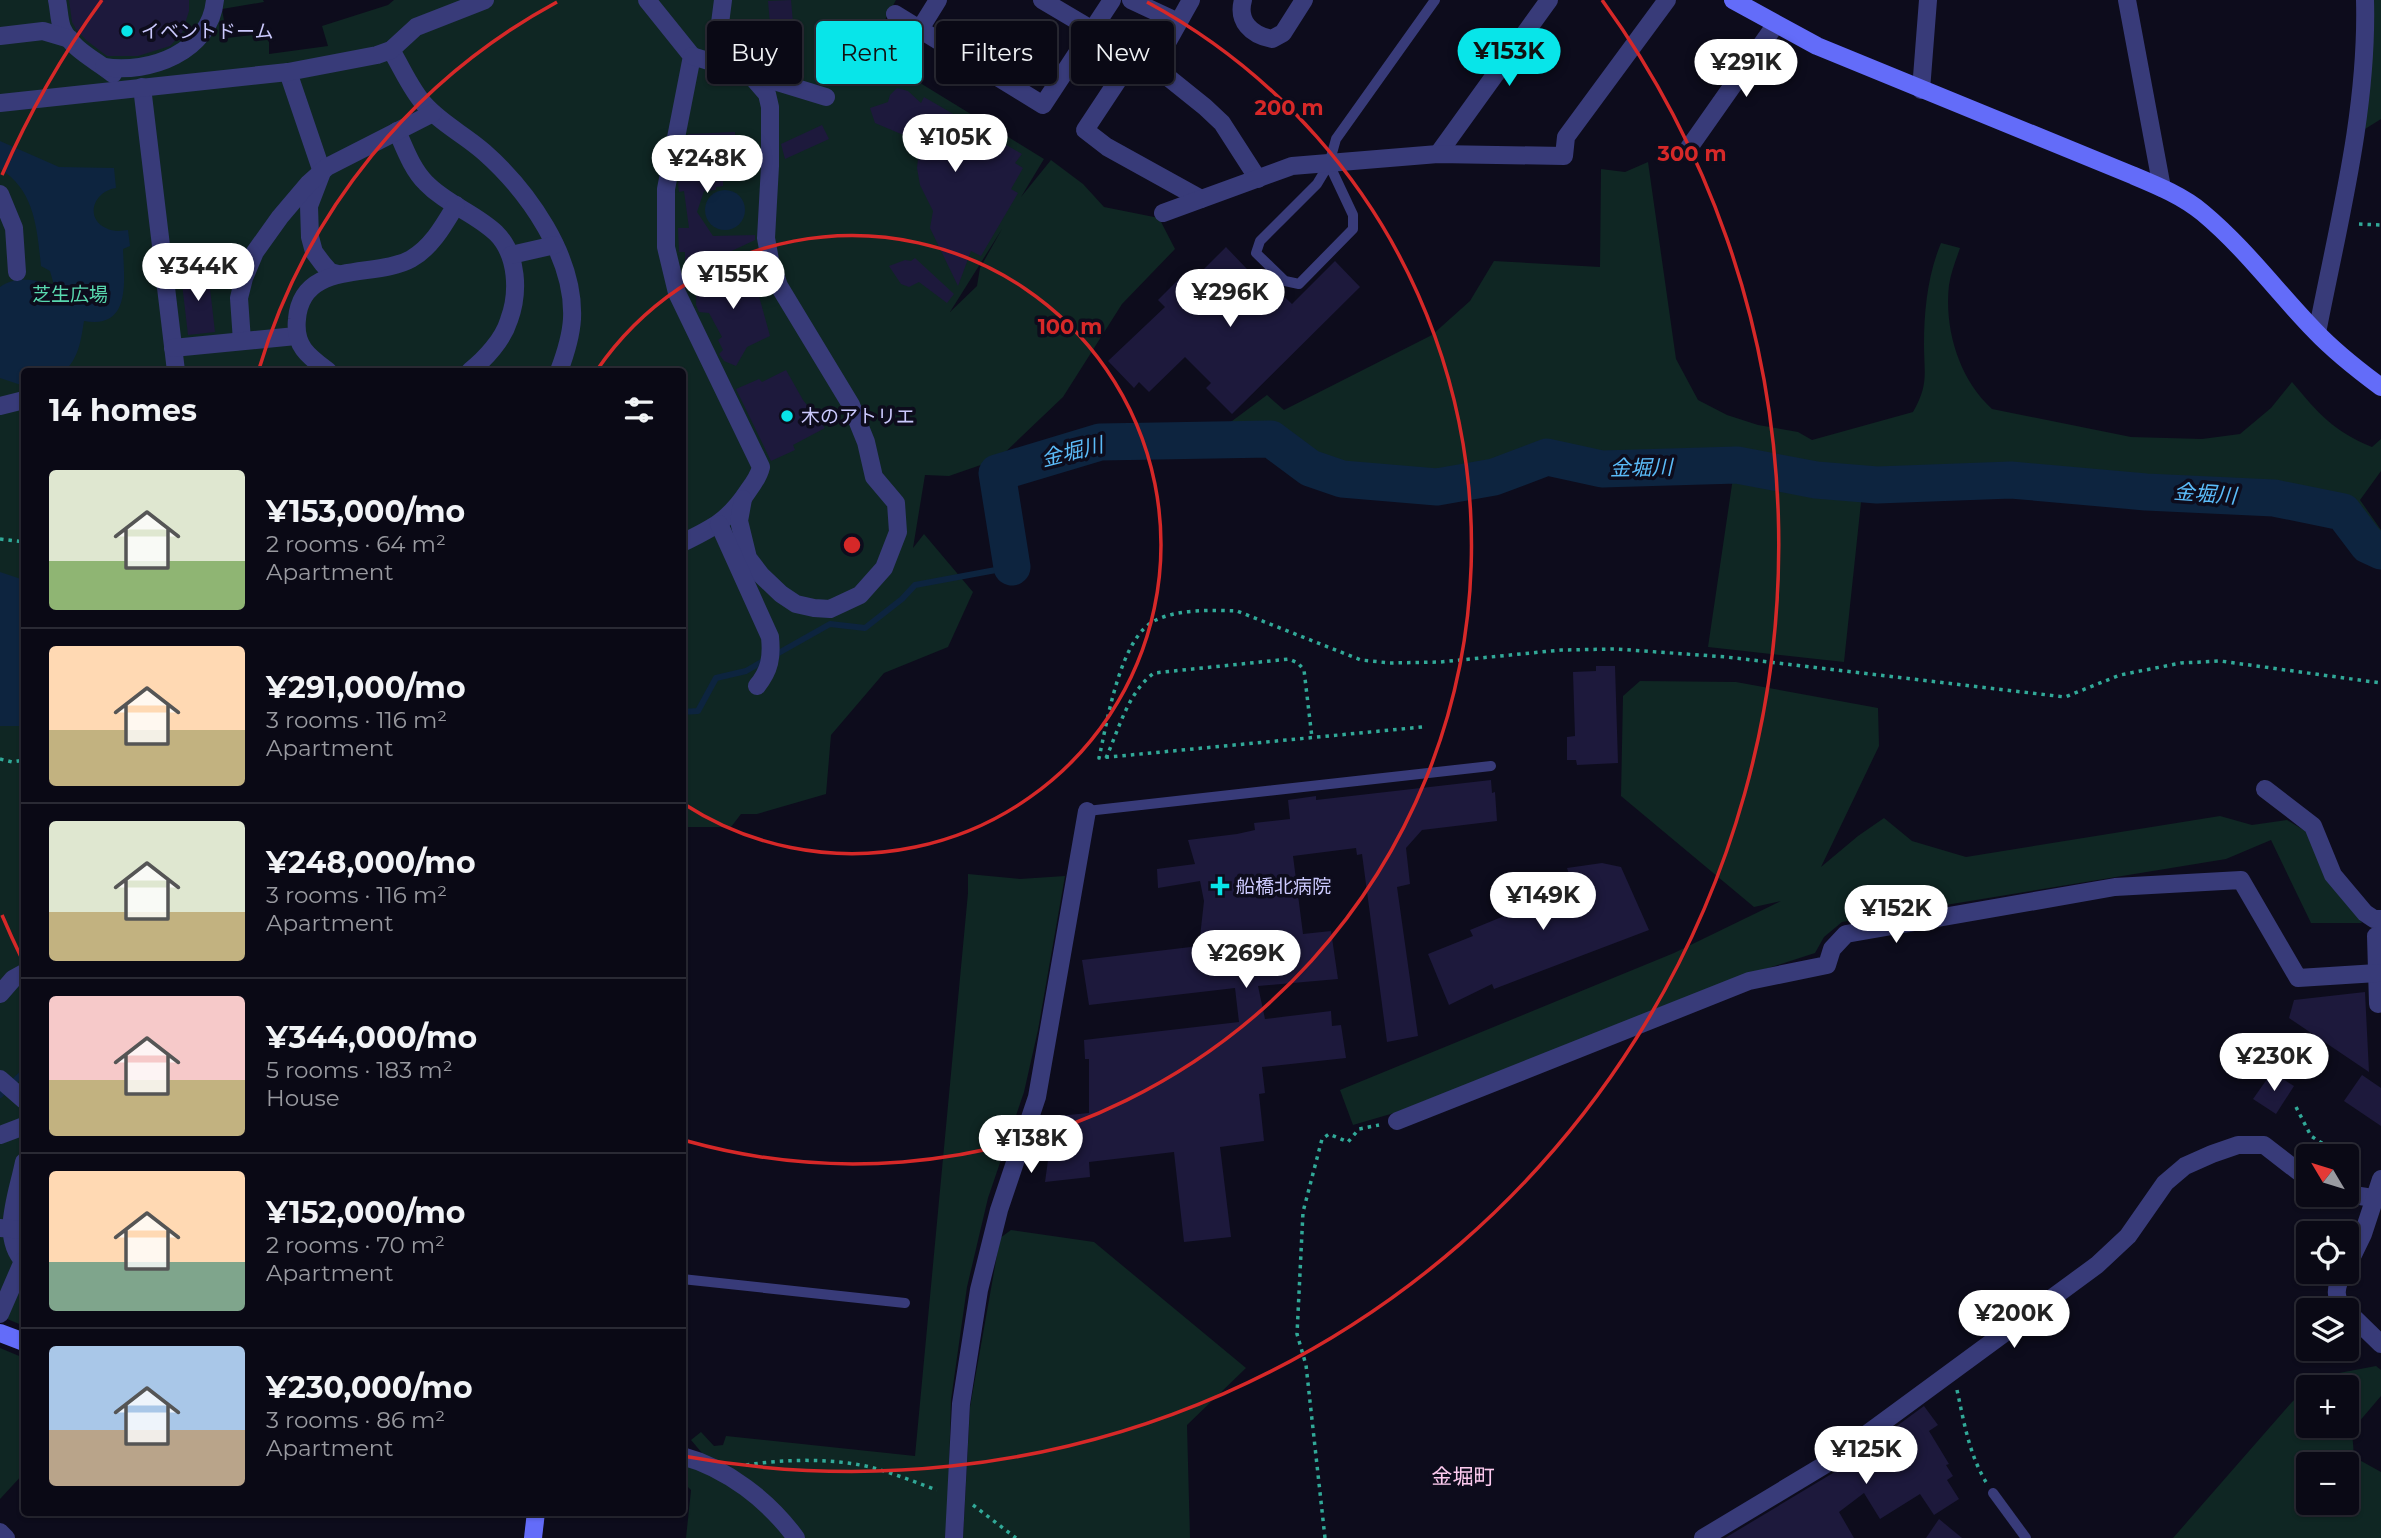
<!DOCTYPE html>
<html lang="en">
<head>
<meta charset="utf-8">
<style>
	:root { --surface:#0a0915; --page:#13121e; --text:#f1f3f6; --muted:#999aa0; --line:#2a2a34; --accent:#08e5e9 }
	body { margin:0; font-family:Montserrat,"Noto Sans JP",sans-serif; background:var(--page); color:var(--text); height:100vh; display:flex; flex-direction:column; font-size:26px; white-space:nowrap }
	* { box-sizing:border-box; margin:0 }
	p { font-size:23px; color:var(--muted) }
	.icon { flex:none; width:38px; height:38px; fill:none; stroke:currentColor; stroke-width:2; stroke-linecap:round; stroke-linejoin:round }
	.map { position:relative; flex:1; overflow:hidden }
	.panel { position:absolute; left:21px; top:368px; width:665px; height:1148px; display:flex; flex-direction:column; background:var(--surface); border-radius:7px; box-shadow:0 2px 5px #0004,0 0 0 2px var(--line) }
	.panel>* { flex:none }
	.guide { position:absolute; left:707px; top:21px; width:665px; height:63px; display:flex; gap:14px }
	.needle { width:46px; rotate:308deg }
	.tools { position:absolute; left:2296px; top:1144px; display:grid; gap:14px }
	.tools a { display:grid; place-items:center; width:63px; height:63px; border-radius:7px; background:var(--surface); box-shadow:0 2px 5px #0004,0 0 0 2px var(--line); font-size:35px }
	.price { position:absolute; translate:-50% -60px; padding:0 16px; border-radius:24px; background:#fff; color:#222; font-size:23px; line-height:46px; filter:drop-shadow(0 2px 4px #0008) }
	.price::after { content:''; position:absolute; left:50%; top:42px; width:21px; height:16px; margin-left:-10px; background:inherit; clip-path:polygon(0 0,100% 0,50% 100%) }
	.price.on { background:var(--accent); color:#111 }
	ul { padding:0; list-style:none }
	li { display:flex; align-items:center; gap:21px; height:175px; padding:0 28px }
	li+li { border-top:2px solid var(--line) }
	li span { display:grid; place-items:center; flex:none; width:196px; height:140px; border-radius:7px; color:#555 }
	li>.icon { margin-inline-start:auto }
	span .icon { width:84px; height:84px; fill:#fffc; stroke-width:1 }
	li b { font-size:30px }
	h2 { display:flex; justify-content:space-between; align-items:center; height:84px; padding:0 28px; font-size:30px }
	.pill { padding:0 24px; border-radius:7px; background:var(--surface); box-shadow:0 2px 5px #0004,0 0 0 2px var(--line); font-size:24px; line-height:63px }
	.pill.on { background:var(--accent); color:#111 }
	.map>svg:first-child { display:block }
</style>
</head>
<body>
<div class="map">
<svg width="2381" height="1538" viewBox="0 0 2381 1538">
	<rect width="100%" height="100%" fill="#0d0c1c"/>
	<g fill="#0f2623" fill-rule="evenodd">
		<path d="M0,0h263l1,2 -42,7 5,29 42,-5v21l59,-8 -6,-20 66,-21 6,-5h502l-28,51 176,108 -23,38 30,-37 32,24 21,23 55,11 16,31 -53,55 -59,93 -65,62 -49,17 -24,-1 -12,73 11,-14 49,58 -25,55 -64,26 -53,62 -5,59 -69,20h-16l-10,13h-48l-1,-456h-658v955l-24,-10zM1002,229l-22,39 -3,18 -27,26z"/>
		<path d="M2371,0h10v119l-16,10z"/>
		<path d="M1648,162l28,197 22,41 29,15 31,10 40,7 14,8 101,-28c16,-28 11,-38 11,-68 0,-34 4,-70 17,-101l19,5c-4,12 -9,24 -11,37 -5,44 10,94 43,124l139,28 71,2 38,-5 31,-26 21,-26c27,32 41,49 80,65l9,-8v32l-21,29 21,30v15l-9,-3 -28,-37 -72,-13 -127,-5 -136,-14 -137,6 -53,-5 -6,2 -77,-15 -57,-2 -55,4 -84,-14 -49,23 -54,7 -95,-6 -75,-43 -38,2 -1,-8 39,-29 17,15 148,-75 38,-34 24,-40 106,6 1,-98 24,3z"/>
		<path d="M1734,471l81,16 47,6 -18,169 -136,-15z"/>
		<path d="M1640,681l96,1 142,26 1,38 -58,121 37,-31 26,-18 28,23 54,16 254,-41 32,9 35,-5 20,12 20,44 35,47h-51l-40,-83 -45,19 -384,63 -18,15 -9,16 -68,22 -353,138 -41,12 -13,-35 334,-137 107,-52 -27,6 -133,-111 2,-100z"/>
		<path d="M968,874l52,5 45,-3 -27,154 -14,62 -36,106 -21,89 -16,113 -4,138h-145l-64,-63 -36,-22 -11,-13 10,-8 13,14 9,-1 3,-9 189,20 53,-563z"/>
		<path d="M1011,1230l83,12 152,126 -59,57 3,113h-227l7,-131 30,-169z"/>
		<path d="M0,1348l24,10v115l-24,26z"/>
		<path d="M2376,1366l5,4v26l-29,34 2,27 27,15v66h-208l119,-136 22,-20 25,-9zM2308,1388h39v38h-39zM2308,1465h39v38h-39z"/>
		<path d="M682,1466c37,3 86,42 106,72h-102l5,-48 -8,-8z"/>
	</g>
	<g fill="#0d243f">
		<path d="M0,141l59,26 55,1 2,20c-22,3 -32,30 -10,40 7,4 15,3 22,2l2,16 -7,3c1,30 9,81 -39,72 -3,19 -5,36 -19,50h-41v15l-24,-8v-91c17,-12 35,-7 54,-2l-4,-14 -9,-5c-4,-37 -6,-76 -41,-97z"/>
		<circle cx="725" cy="210" r="20"/>
		<path d="M0,572l24,8v146h-24z"/>
	</g>
	<g fill="none" stroke-linecap="round" stroke-linejoin="round">
		<g stroke="#0d243f" stroke-width="6">
			<path d="M775,655l55,-31 35,4 37,-29 13,-14 97,-18"/>
			<path d="M682,712l16,-1 18,-33 30,-7 19,-11"/>
			<path d="M0,1095l24,-23"/>
		</g>
		<path stroke="#0d243f" stroke-width="37" d="M1012,567l-15,-94 103,-31 171,-3 39,29 32,11 95,8 57,-10 53,-20 55,12 135,-4 79,15 61,5 134,-5 135,12 128,6 69,14 25,33 13,6"/>
	</g>
	<g fill="#1d193c">
		<path d="M69,0h120v11l-7,22 -12,13 -32,10h-31l-21,-16 -10,-11 -4,-7z"/>
		<path d="M791,0l4,45 -23,2 -4,-46z"/>
		<path d="M897,88l11,3 13,12 3,-6 98,57 -7,9 8,5 -12,21 7,4 -37,63 -10,-5 -13,35 -28,-58 3,-17 -13,-26 -3,-17 3,-26 -45,-19 -5,-15 18,-6 2,-7z"/>
		<path d="M822,125l7,14 -44,20 -4,-15z"/>
		<path d="M735,132l1,17 9,10v9l-11,11 -11,1v6l-7,1v3l-12,1 -7,21 16,24 42,-1v5l-70,33v-21h-6l-1,-24h11l-5,-37 -5,1 -1,-8 4,-18h4v-18l2,-14z"/>
		<path d="M1226,247l40,42 5,-5 21,20 43,-43 25,26 -128,127 -26,-26 5,-5 -26,-26 -36,35 -10,-10 -5,6 -26,-27 57,-54 -7,-7 28,-28 7,8z"/>
		<path d="M915,258l39,36 -7,9 -28,-21 -10,5 -8,-3 -12,-18 16,-6 6,1z"/>
		<path d="M208,271l7,61 -27,3 -7,-60z"/>
		<path d="M752,271l18,65 -23,11 -11,19 -12,-5 -5,-7 4,-4 -5,-10 4,-3 -13,-24 -10,-1 -3,-7 1,-29z"/>
		<path d="M786,370l17,30 22,28 -32,17 2,5 -24,11 -35,-72 23,-10 3,3z"/>
		<path d="M1596,666h19l3,97 -41,2 -1,-5h-9v-23l8,-1 -2,-64 23,-1z"/>
		<path d="M1491,780l1,13 3,-1 2,29 -75,9 -16,18 4,36 -13,3 21,149 -31,6 -25,-188 -5,1 -1,-7 -63,8 10,78 28,-3 7,48 -80,7 7,33 66,-8 1,15 9,-1 5,33 -84,9 3,26 -6,1 5,47 -44,6 11,90 -47,5 -10,-90 -85,10 1,15 -45,5 5,-36h3v-10l7,1 -2,-21 31,-3v-54h-4l-1,-19 155,-18 -4,-34 -146,17 -7,-45 117,-14 5,-45 -4,-20 -42,7 -1,-19 38,-5 -7,-24 49,-6 18,-4 -1,-7 36,-4 -2,-19 28,-4v4z"/>
		<path d="M1602,863l19,4 28,63 -155,59 -2,-5 -43,21 -21,-51 45,-18 -3,-6 39,-16 -3,-7 29,-12 -3,-5 37,-16 -2,-6z"/>
		<path d="M2365,992l4,80 -80,-54 5,-18z"/>
		<path d="M2272,1072l22,14 -18,28 -23,-15z"/>
		<path d="M2362,1075l19,13v38l-37,-25z"/>
		<path d="M1924,1406l14,19 -9,6 20,33 -3,1 7,11 -6,4 12,19 -25,16 -14,-21 -40,25 -16,-26 -25,19 15,26h-129l108,-65z"/>
		<path d="M1939,1519l23,19h-36z"/>
	</g>
	<g fill="none" stroke-linecap="round" stroke-linejoin="round">
		<g stroke="#31a998" stroke-width="3.5" stroke-dasharray="3.5 5" stroke-linecap="butt">
			<path d="M2359,224l22,1"/>
			<path d="M0,539l24,3"/>
			<path d="M1422,727l-323,31c8,-35 21,-122 57,-138 23,-11 56,-10 81,-9l124,49 29,3 50,-1 121,-12 56,-1 109,8 339,40 55,-22 61,-12 39,-2 161,22"/>
			<path d="M1106,758c13,-29 22,-66 48,-85l135,-14 9,4 6,7 8,68"/>
			<path d="M0,759l12,3 12,-2"/>
			<path d="M2296,1107l15,29 20,13 7,8"/>
			<path d="M2347,1166l11,9"/>
			<path d="M1957,1390c7,32 12,64 29,92"/>
			<path d="M746,1465c40,-6 85,-7 124,2 23,6 45,15 67,23"/>
			<path d="M973,1505l43,33"/>
			<path d="M1325,1538l-19,-173 -9,-31 6,-122 19,-73 7,-5 19,8 11,-13 20,-4"/>
		</g>
		<g stroke="#383b79" stroke-width="10">
			<path d="M1329,164l24,51v14l-54,55 -14,-3 -29,-28 4,-12 57,-57z"/>
			<path d="M1329,164l7,-25 99,-139"/>
			<path d="M1087,811l404,-45"/>
			<path d="M682,1279l223,24"/>
			<path d="M1993,1493l33,45"/>
		</g>
		<g stroke="#383b79" stroke-width="18">
			<path d="M57,0c2,9 2,20 5,28 10,22 34,32 51,46"/>
			<path d="M647,0l45,56 -26,133v58l11,46 84,174c-2,9 -7,16 -13,24 -19,29 -35,37 -66,52"/>
			<path d="M723,0l-4,31 10,19 38,44 3,13v59l-4,72 4,22 9,26 72,119 15,37 8,35 22,26 2,29 -14,36 -24,27 -30,14 -16,-1 -18,-4 -15,-10 -20,-19 -13,-17 -9,-37 4,-22"/>
			<path d="M1042,0l49,29"/>
			<path d="M1131,0l47,22"/>
			<path d="M1243,0c-6,21 8,35 29,39l11,-6 21,-33"/>
			<path d="M2127,0l35,188"/>
			<path d="M895,14l148,91 69,-105"/>
			<path d="M920,29l18,-29"/>
			<path d="M0,36l43,-5 27,8"/>
			<path d="M391,50c11,18 20,40 34,55 17,19 40,30 59,47 44,39 91,105 88,167 -1,17 -7,36 -13,52"/>
			<path d="M1154,66l37,-66"/>
			<path d="M104,67c46,7 106,-15 111,-67"/>
			<path d="M288,72l34,100 -13,34 1,31 4,15 9,12 7,8 8,2"/>
			<path d="M142,87l34,284"/>
			<path d="M1921,90l7,-90"/>
			<path d="M0,103l288,-31 89,-17 14,-5 25,-23 69,-27"/>
			<path d="M397,131c8,18 15,38 29,52 20,21 49,30 70,50 22,22 23,60 13,87 -6,20 -24,39 -39,51"/>
			<path d="M1686,152l90,-128"/>
			<path d="M1438,154l111,-154"/>
			<path d="M0,194l14,34 3,44"/>
			<path d="M1201,199l-94,-52 -22,-17 45,-68 24,4 51,41 17,16 36,56"/>
			<path d="M1163,213l129,-47 146,-12 126,2 2,-19 101,-137"/>
			<path d="M511,255l44,-10"/>
			<path d="M2317,333c21,-109 51,-221 48,-333"/>
			<path d="M242,341l-3,-43 5,-20 11,-26 25,-35 28,-33 19,-17 106,-54"/>
			<path d="M173,348l123,-12"/>
			<path d="M328,371c-20,-15 -34,-25 -31,-52 5,-60 78,-40 114,-60 21,-12 33,-34 45,-54"/>
			<path d="M0,406l24,-6"/>
			<path d="M719,524l51,113c2,20 0,33 -13,49"/>
			<path d="M2265,789l48,37 20,49 32,38 9,6h7"/>
			<path d="M0,994l13,-15 11,-6"/>
			<path d="M2378,1004l-2,-68h5"/>
			<path d="M0,1079l24,21"/>
			<path d="M1397,1121l352,-140 78,-16 5,-16 14,-15 269,-47 126,-7 57,98 79,-5"/>
			<path d="M0,1135l24,-9"/>
			<path d="M24,1162c-7,35 -24,74 0,100"/>
			<path d="M2347,1194l26,4"/>
			<path d="M0,1228l24,2"/>
			<path d="M2347,1267l16,-33 18,-55"/>
			<path d="M2344,1272c-9,15 -11,26 2,39"/>
			<path d="M2347,1311l34,33"/>
			<path d="M0,1314l23,-53"/>
			<path d="M682,1456c45,12 87,45 114,82"/>
			<path d="M0,1532l6,6"/>
			<path d="M954,1538l7,-134 18,-114 20,-80 38,-113 50,-286"/>
			<path d="M1703,1538l123,-74 271,-199 31,-29 37,-53 20,-17 27,-12 26,-9h26l44,34"/>
		</g>
		<g stroke="#636cf9" stroke-width="18">
			<path d="M1733,0l84,46 315,129c24,10 51,21 71,38 42,35 75,80 112,118 20,21 43,39 66,56"/>
			<path d="M0,1333l24,9"/>
			<path d="M533,1538l3,-26"/>
		</g>
		<path stroke="#383b79" stroke-width="18" d="M692,56l134,41"/>
	</g>
	<g fill="none" stroke="#d62828" stroke-width="3.5">
		<path d="M597 370A309 309 0 1 1 684 804"/>
		<path d="M259 369A618 618 0 0 1 557 2M1147 2A618 618 0 0 1 687 1141"/>
		<path d="M22 959A927 927 0 0 1 2 915M2 175A927 927 0 0 1 102 0M1602 0A927 927 0 0 1 683 1456"/>
	</g>
	<g fill="#08e5e9" stroke="#0d0c1c" stroke-width="2.5">
		<circle cx="127" cy="31" r="7"/>
		<circle cx="787" cy="416" r="7"/>
		<path d="M1216.5 875.5h7v7h7v7h-7v7h-7v-7h-7v-7h7z"/>
	</g>
	<g text-anchor="middle" stroke-width="7" stroke-linejoin="round" paint-order="stroke">
		<g font-size="19" fill="#cbc9fd" stroke="#0d0c1c" text-anchor="start">
			<text x="141" y="38">イベントドーム</text>
			<text x="801" y="423">木のアトリエ</text>
			<text x="1236" y="893">船橋北病院</text>
		</g>
		<g font-size="19" fill="#59d9af" stroke="#0d0c1c">
			<text x="70" y="301">芝生広場</text>
		</g>
		<g font-size="21" font-style="italic" fill="#5bbcf9" stroke="#0d0c1c">
			<text transform="translate(1072 452) rotate(-14)" y="7">金堀川</text>
			<text transform="translate(1641 468) rotate(-1)" y="7">金堀川</text>
			<text transform="translate(2205 494) rotate(4)" y="7">金堀川</text>
		</g>
		<g font-size="21" fill="#fdcbef" stroke="#0d0c1c">
			<text x="1463" y="1484">金堀町</text>
		</g>
	</g>
	<circle cx="852" cy="545" r="10" fill="#d62828" stroke="#0d0c1c" stroke-width="3.5"/>
	<g font-size="21" text-anchor="middle" font-weight="bold" fill="#d62828" stroke="#0d0c1c" stroke-width="7" stroke-linejoin="round" paint-order="stroke">
		<text x="1289" y="115">200 m</text>
		<text x="1692" y="161">300 m</text>
		<text x="1070" y="334">100 m</text>
	</g>
</svg>
<div class="tools">
<a><svg class="needle" viewBox="-14 -14 28 28"><path d="M0-13l5 13h-10z" fill="#e53935"/><path d="M0 13l5-13h-10z" fill="#999aa0"/></svg></a>
<a><svg class="icon" aria-label="locate" viewBox="0 0 24 24"><circle cx="12" cy="12" r="6"/><path d="M12 2v4M12 18v4M2 12h4M18 12h4"/></svg></a>
<a><svg class="icon" aria-label="layers" viewBox="0 0 24 24"><path d="M12 4l9 5-9 5-9-5zM3 14l9 5 9-5"/></svg></a>
<a>+</a>
<a>−</a>
</div>
<b class="price on" style="left:1509px;top:88px">¥153K</b>
<b class="price" style="left:1746px;top:99px">¥291K</b>
<b class="price" style="left:955px;top:174px">¥105K</b>
<b class="price" style="left:707px;top:195px">¥248K</b>
<b class="price" style="left:198px;top:303px">¥344K</b>
<b class="price" style="left:733px;top:311px">¥155K</b>
<b class="price" style="left:1230px;top:329px">¥296K</b>
<b class="price" style="left:1543px;top:932px">¥149K</b>
<b class="price" style="left:1896px;top:945px">¥152K</b>
<b class="price" style="left:1246px;top:990px">¥269K</b>
<b class="price" style="left:2274px;top:1093px">¥230K</b>
<b class="price" style="left:1031px;top:1175px">¥138K</b>
<b class="price" style="left:2014px;top:1350px">¥200K</b>
<b class="price" style="left:1866px;top:1486px">¥125K</b>
<div class="guide">
<a class="pill">Buy</a>
<a class="pill on">Rent</a>
<a class="pill">Filters</a>
<a class="pill">New</a>
</div>
<section class="panel">
<h2>14 homes<svg class="icon" aria-label="filters" viewBox="0 0 24 24"><path d="M4 7h16M4 17h16"/><circle cx="9" cy="7" r="2"/><circle cx="15" cy="17" r="2"/></svg></h2>
<ul>
<li><span style="background:linear-gradient(#dfe7d0 65%,#8fb573 0)"><svg class="icon" aria-label="home" viewBox="0 0 24 24"><path d="M3 11l9-7 9 7M6 9v11h12V9"/></svg></span><div><b>¥153,000/mo</b><p>2 rooms · 64 m²</p><p>Apartment</p></div></li>
<li><span style="background:linear-gradient(#ffd9b3 60%,#c2b280 0)"><svg class="icon" aria-label="home" viewBox="0 0 24 24"><path d="M3 11l9-7 9 7M6 9v11h12V9"/></svg></span><div><b>¥291,000/mo</b><p>3 rooms · 116 m²</p><p>Apartment</p></div></li>
<li><span style="background:linear-gradient(#dfe7d0 65%,#c2b280 0)"><svg class="icon" aria-label="home" viewBox="0 0 24 24"><path d="M3 11l9-7 9 7M6 9v11h12V9"/></svg></span><div><b>¥248,000/mo</b><p>3 rooms · 116 m²</p><p>Apartment</p></div></li>
<li><span style="background:linear-gradient(#f6c9c9 60%,#c2b280 0)"><svg class="icon" aria-label="home" viewBox="0 0 24 24"><path d="M3 11l9-7 9 7M6 9v11h12V9"/></svg></span><div><b>¥344,000/mo</b><p>5 rooms · 183 m²</p><p>House</p></div></li>
<li><span style="background:linear-gradient(#ffd9b3 65%,#7fa58c 0)"><svg class="icon" aria-label="home" viewBox="0 0 24 24"><path d="M3 11l9-7 9 7M6 9v11h12V9"/></svg></span><div><b>¥152,000/mo</b><p>2 rooms · 70 m²</p><p>Apartment</p></div></li>
<li><span style="background:linear-gradient(#a9c7e8 60%,#b9a48a 0)"><svg class="icon" aria-label="home" viewBox="0 0 24 24"><path d="M3 11l9-7 9 7M6 9v11h12V9"/></svg></span><div><b>¥230,000/mo</b><p>3 rooms · 86 m²</p><p>Apartment</p></div></li>
</ul>
</section>
</div>
</body>
</html>
